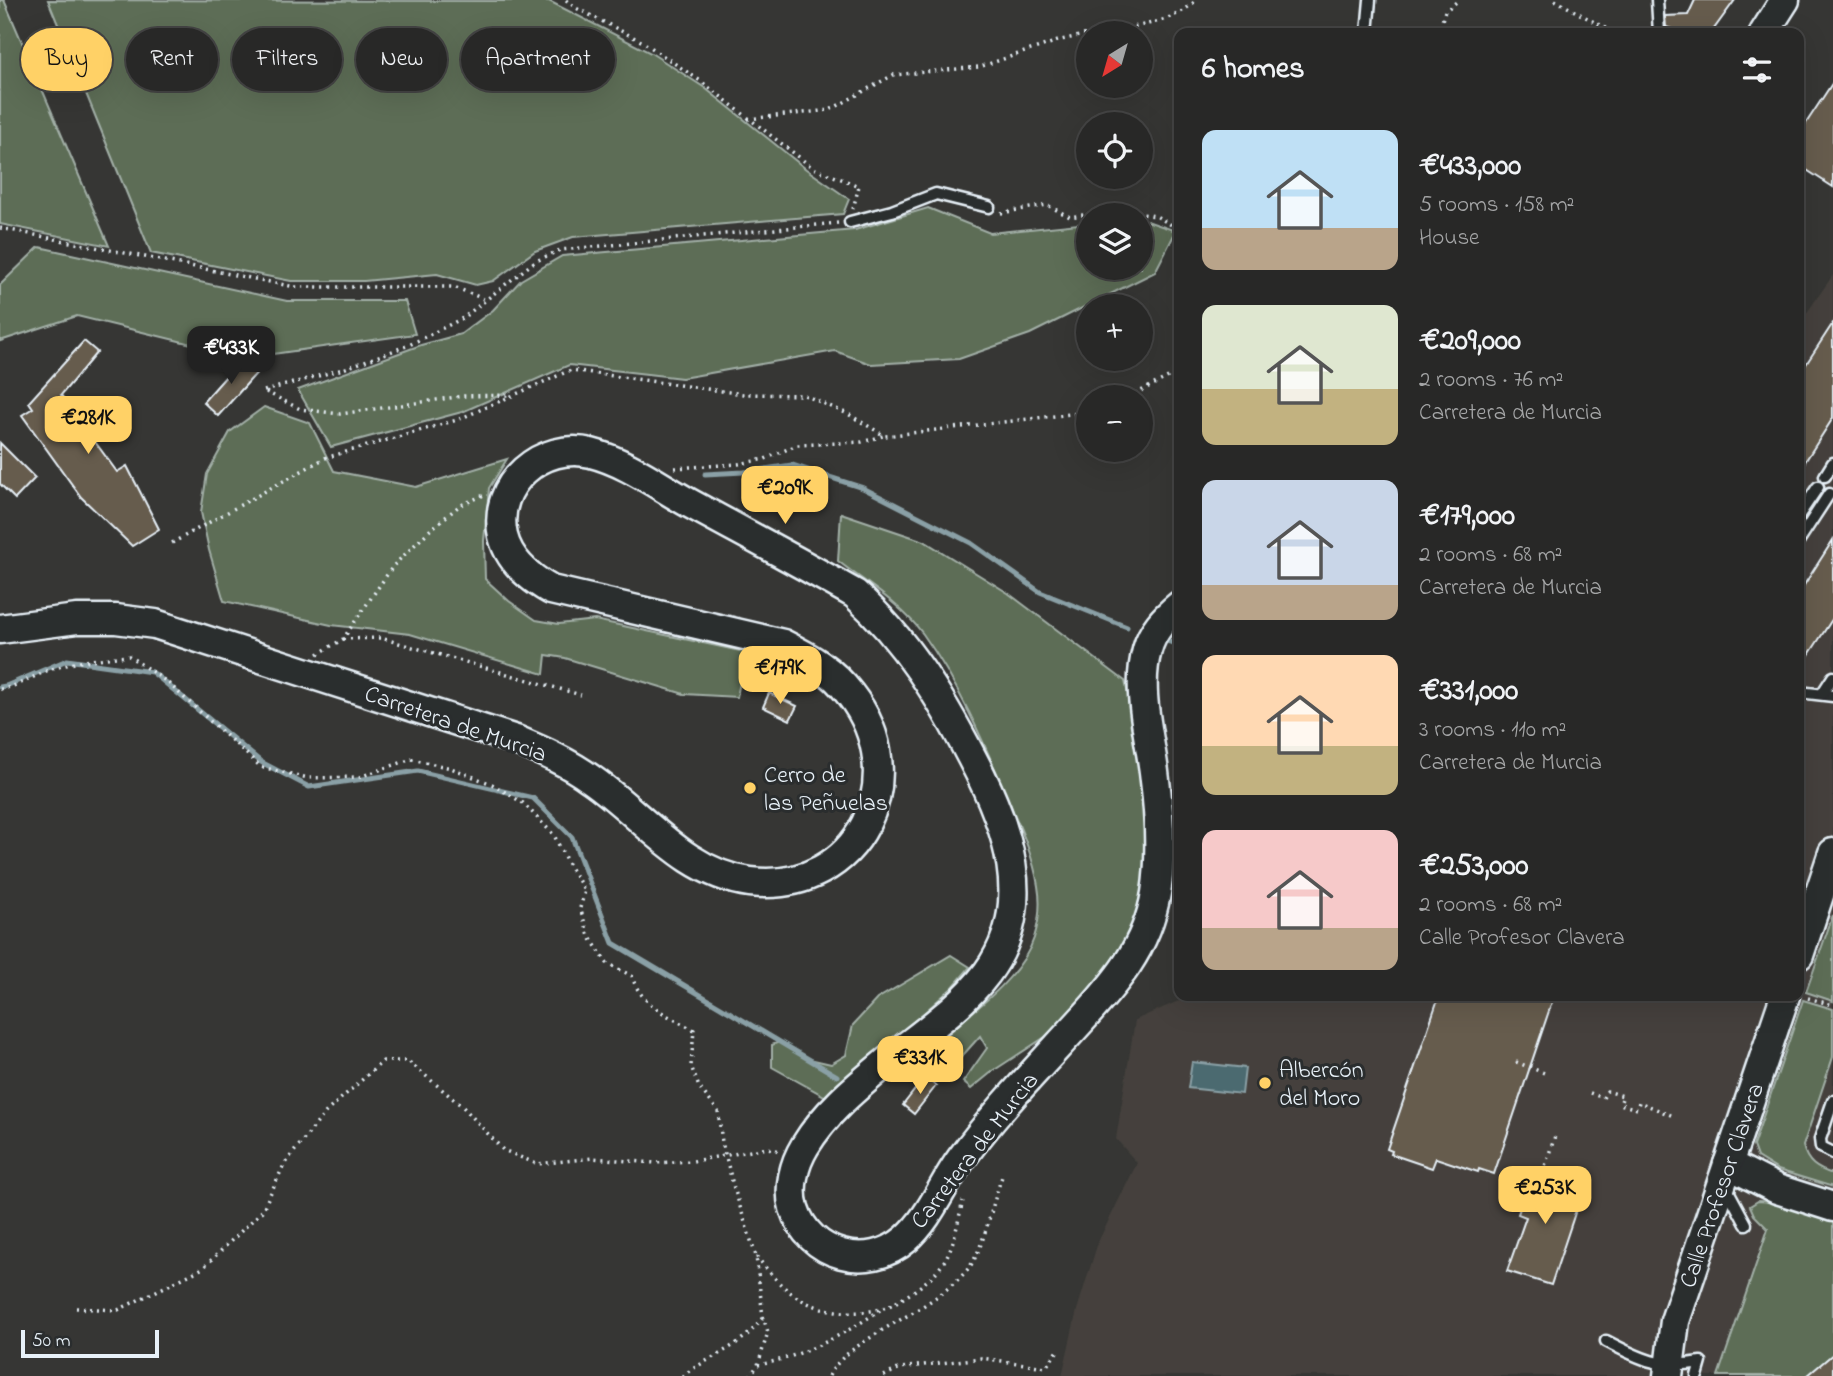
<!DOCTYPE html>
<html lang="en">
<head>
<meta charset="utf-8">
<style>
	:root { --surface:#282827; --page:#343433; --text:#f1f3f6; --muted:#a5a6a7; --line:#444; --accent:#ffd166 }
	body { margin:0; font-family:"Indie Flower",sans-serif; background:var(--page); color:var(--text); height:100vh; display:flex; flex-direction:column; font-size:26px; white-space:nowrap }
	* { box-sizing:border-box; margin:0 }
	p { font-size:23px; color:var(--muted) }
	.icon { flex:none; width:38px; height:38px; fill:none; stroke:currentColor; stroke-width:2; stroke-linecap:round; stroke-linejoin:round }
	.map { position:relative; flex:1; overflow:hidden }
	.panel { position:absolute; left:1174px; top:28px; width:630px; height:973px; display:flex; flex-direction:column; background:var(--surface); border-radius:14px; box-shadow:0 7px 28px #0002,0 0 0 2px var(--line) }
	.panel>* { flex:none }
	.guide { position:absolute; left:21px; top:28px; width:665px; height:63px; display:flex; gap:14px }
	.needle { width:46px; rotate:217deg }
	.fabs { position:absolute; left:1076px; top:21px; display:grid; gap:14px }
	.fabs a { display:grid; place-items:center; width:77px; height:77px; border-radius:50%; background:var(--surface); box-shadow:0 7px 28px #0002,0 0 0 2px var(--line); font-size:35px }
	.scale { position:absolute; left:21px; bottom:18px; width:138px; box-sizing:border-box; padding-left:7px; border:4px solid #e8f1f8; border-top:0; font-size:19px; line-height:24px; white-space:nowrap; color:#e8f1f8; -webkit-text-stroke:5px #2a2d2e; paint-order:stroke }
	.price { position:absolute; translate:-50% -60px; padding:0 16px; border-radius:14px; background:var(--accent); color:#111; font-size:23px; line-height:46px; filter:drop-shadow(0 2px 4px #0008) }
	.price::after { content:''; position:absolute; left:50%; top:42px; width:21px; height:16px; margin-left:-10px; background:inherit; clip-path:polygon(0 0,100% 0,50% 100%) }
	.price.active { background:#222; color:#fff }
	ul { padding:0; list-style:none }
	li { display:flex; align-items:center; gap:21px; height:175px; padding:0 28px }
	li span { display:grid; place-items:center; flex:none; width:196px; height:140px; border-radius:14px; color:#555 }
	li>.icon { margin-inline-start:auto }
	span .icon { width:84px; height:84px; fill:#fffc; stroke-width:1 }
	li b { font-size:30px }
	h2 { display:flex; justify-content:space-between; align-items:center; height:84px; padding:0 28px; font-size:30px }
	.tag { padding:0 24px; border-radius:32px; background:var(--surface); box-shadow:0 7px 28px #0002,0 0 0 2px var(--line); font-size:24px; line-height:63px }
	.tag.active { background:var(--accent); color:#111 }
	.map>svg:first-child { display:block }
</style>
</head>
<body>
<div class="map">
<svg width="1833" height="1376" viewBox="0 0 1833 1376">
	<rect width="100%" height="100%" fill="#363634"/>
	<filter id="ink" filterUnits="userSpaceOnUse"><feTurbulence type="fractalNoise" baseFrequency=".0143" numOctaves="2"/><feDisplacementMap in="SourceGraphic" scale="14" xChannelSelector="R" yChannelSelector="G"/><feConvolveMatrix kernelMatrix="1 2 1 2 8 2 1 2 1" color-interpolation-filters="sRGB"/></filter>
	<g filter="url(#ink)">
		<path fill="#44413c" d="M1833,275v1101h-771l15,-66 21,-68 39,-79 -21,-24 19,-119 55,-24h609v-672z"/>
		<g fill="#5d6d56" stroke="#a2afa7" stroke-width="2">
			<path d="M0,0h4l105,246 -109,-22z"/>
			<path d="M48,0l501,1 102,52 54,35 101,81 43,30 -6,15 -270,23 -38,14 -42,30 -17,4 -39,-11 -73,7h-73l-140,-28z"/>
			<path d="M928,208l62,25 98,-10v45h53v-49l35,12 -21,41 -125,62 -71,25 -88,5 -36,-13 -153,27 -113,-13 -107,47 -131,35 -33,-57 123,-45 40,-11 32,-24 28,-30 41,-24 293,-26z"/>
			<path d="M39,247l248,54h118l10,33 -142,20 -23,-7 -30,4 -143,-35 -77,25v-56z"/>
			<path d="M264,407l46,16 24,48 82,16 91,-28 -18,29 -5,53 1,38 24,22 27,19 23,4 36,-4 197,42 -12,27 -39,-13 -4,21 -53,-3 -119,-36 -19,-3 -2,19 -134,-40 -79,-9 -107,-24 -15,-51 -8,-38 6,-38 23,-42z"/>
			<path d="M841,513l83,28 84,52 117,88 13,58 10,79 -2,50 -11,63 -39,55 -51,51 -52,34 -22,18 -8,-7 24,-34 -7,-12 -24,27 -20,-21c31,-26 85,-63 98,-104 5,-16 7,-35 4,-52 -5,-32 -19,-61 -32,-91 -23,-55 -48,-112 -83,-161 -22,-30 -56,-50 -85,-73z"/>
			<path d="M1833,915v86l-27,-9z"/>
			<path d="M951,955l19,12 -17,20 -125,111 -56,-31v-22l7,-3 26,16 26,6 15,-9 7,-30 24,-26z"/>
			<path d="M1803,1000l30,9v48l-30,89c4,17 14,23 30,28v13l-55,-17 -21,-13 -4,-11z"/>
			<path d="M1758,1201l13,1 62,20v154h-115l50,-147 -14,-14 -4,-9z"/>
		</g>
		<path fill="#4c6a6f" stroke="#8aa0a6" stroke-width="2" d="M1192,1062l53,6 -3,26 -54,-6z"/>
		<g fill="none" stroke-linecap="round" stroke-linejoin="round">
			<g stroke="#8aa0a6" stroke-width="5">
				<path d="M705,474l39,-2 48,-7 71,23 108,55 69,49 87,35"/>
				<path d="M1167,641l13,4"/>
				<path d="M0,687l6,-1 61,-26 85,12 109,90 48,25 109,-16 115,27 39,39 41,106 224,133"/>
			</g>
		</g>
		<g fill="#665b4e" stroke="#e8f1f8" stroke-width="2">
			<path d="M1695,0h40l-24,33h-36v-3l-9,-3 -1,-11 23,-1z"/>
			<path d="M1833,82v105l-34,-22v-31z"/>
			<path d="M1833,323v95l-34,53v-96z"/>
			<path d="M84,341l13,11 -36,43 56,77 10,-6 32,63 -27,17 -51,-49 -59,-82 11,-7 -4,-6z"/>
			<path d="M244,356l16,13 -42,47 -15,-14z"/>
			<path d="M0,443l35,35 -20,21 -15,-15z"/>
			<path d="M1833,540v78l-34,52v-77z"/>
			<path d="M769,693l28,13 -7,14 -27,-13z"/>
			<path d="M1439,996h115l-60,178 -15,-5 -1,3 -42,-14 -4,10 -41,-14 1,-3 -5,-2z"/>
			<path d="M925,1077l11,9 -22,28 -11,-9z"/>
			<path d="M1534,1169l50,17 -33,99 -44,-14 19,-54 -8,-3z"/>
			<path d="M1833,1354v22h-26z"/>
		</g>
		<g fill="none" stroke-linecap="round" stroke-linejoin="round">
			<g stroke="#e8f1f8" stroke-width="15">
				<g id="lane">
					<path d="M1657,0l2,33"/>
					<path d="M1367,33l3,-33"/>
					<path d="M850,222l42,-11 44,-17 53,13"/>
					<path d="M1825,476l8,-13"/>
					<path d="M1799,515l19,-28"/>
					<path d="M1799,540l30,-46"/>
					<path d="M1799,692l34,4"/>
					<path d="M1822,694l11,-17"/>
					<path d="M1833,1101l-13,38 1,8 12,6"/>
					<path d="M1726,1187l20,37"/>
					<path d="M1606,1341c36,19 54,28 95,21l-4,14"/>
				</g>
			</g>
			<g stroke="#e8f1f8" stroke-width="33">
				<g id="secondary">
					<path d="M1764,33l21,-33"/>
					<path d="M0,629l77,-10h39l39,5 361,116c26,11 52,22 75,39 51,35 94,95 159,103 110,13 165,-105 100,-188 -18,-24 -41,-37 -67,-50l-232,-54c-21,-12 -42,-29 -48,-54 -12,-52 40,-95 88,-83 36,9 69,34 100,51 55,30 110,59 164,90 51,46 86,104 117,164 35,66 65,148 15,215 -27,36 -69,63 -104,92 -29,24 -58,48 -78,81 -11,18 -17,42 -11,62 15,48 74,64 112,31 24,-21 36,-54 55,-80 35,-48 77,-91 117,-135 36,-39 69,-76 78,-131 6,-38 3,-83 -2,-121 -5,-39 -18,-83 -7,-122 5,-19 17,-32 33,-45"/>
					<path d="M1799,955l34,-102"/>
					<path d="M1728,1164l49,25 56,18"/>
					<path d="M1668,1376l7,-55 110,-325"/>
				</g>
			</g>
			<g stroke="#e8f1f8" stroke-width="3.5" stroke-dasharray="2 5" stroke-linecap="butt">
				<path d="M566,0l10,8 67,34 59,40 111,86 46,18 -6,23"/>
				<path d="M1555,0l59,33"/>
				<path d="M1093,33c33,-6 79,-7 103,-33"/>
				<path d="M1438,33l7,-22 14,-11"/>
				<path d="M748,119l82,-9 63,-35 86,-8 82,-27 27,-6"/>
				<path d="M1001,213l46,-8 23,12 45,-7 41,6 24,14"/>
				<path d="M0,228l295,59h159l32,13"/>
				<path d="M264,391l79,-22 66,-24 54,-27 71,-56 26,-12 278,-27"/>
				<path d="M266,392l34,17 40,5 124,-18 47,-1"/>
				<path d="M1129,397l51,-26"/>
				<path d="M675,468l63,-4 27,-5 32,-14 65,-3 21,-6"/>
				<path d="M172,543l153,-85 132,-38 114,-50 172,24 61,1 44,19 37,22 203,-24"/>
				<path d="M343,639l38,-1 200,57"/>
				<path d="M318,654l25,-15 50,-73 37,-36 29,-24 25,-11"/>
				<path d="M0,689c19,-2 34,-14 52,-20 25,-8 51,-11 77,-13l38,26 94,85 47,11 51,-1 53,-18 39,9 41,16 31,19 31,32 14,29 17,27 -5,17 9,28 18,27 25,13c8,29 37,40 62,54l-3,36 8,21 19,24 4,31 11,43 23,71"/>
				<path d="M1808,998l25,7"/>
				<path d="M1516,1062l31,12"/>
				<path d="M1590,1093l13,5 4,-7 16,5 -3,8 17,5 2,-7 34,14"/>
				<path d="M1543,1172l12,-36"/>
				<path d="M76,1308l42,2 85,-42 59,-57 23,-48 41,-51 57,-51h25l55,46 40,43 34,14 55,-6 63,5 38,-2 75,-13 12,3"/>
				<path d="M758,1365c43,-8 86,-30 122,-55"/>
				<path d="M682,1376c28,-20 61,-29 81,-59"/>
				<path d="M750,1376l8,-11 10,-33 -5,-15 -7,-61c11,13 22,28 37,38 23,18 60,22 87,15 15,-3 47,-26 57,-38 17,-19 20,-47 26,-70"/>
				<path d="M829,1376c10,-20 29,-30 47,-42 31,-19 68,-37 92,-65 16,-19 25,-70 35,-95"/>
				<path d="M884,1376l16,-8 81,-10 65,9 14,-19"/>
			</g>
			<use href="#lane" stroke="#2a2d2e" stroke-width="10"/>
			<use href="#secondary" stroke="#2a2d2e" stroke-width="28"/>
		</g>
	</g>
	<g fill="#ffd166" stroke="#2a2d2e" stroke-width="2.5">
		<circle cx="750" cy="788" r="7"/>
		<circle cx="1265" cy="1083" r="7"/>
	</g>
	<g text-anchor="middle" stroke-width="6" stroke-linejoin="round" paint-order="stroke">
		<g font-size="24" fill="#e8f1f8" stroke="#2a2d2e">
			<text transform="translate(456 723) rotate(19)" y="8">Carretera de Murcia</text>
			<text transform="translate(974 1150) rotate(-52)" y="8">Carretera de Murcia</text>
			<text transform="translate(1721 1185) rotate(-71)" y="8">Calle Profesor Clavera</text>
		</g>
		<g font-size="24" fill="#e8f1f8" stroke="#2a2d2e" text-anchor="start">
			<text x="764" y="782">Cerro de<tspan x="764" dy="28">las Peñuelas</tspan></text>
			<text x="1279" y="1077">Albercón<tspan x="1279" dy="28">del Moro</tspan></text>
		</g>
	</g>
</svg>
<div class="fabs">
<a><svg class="needle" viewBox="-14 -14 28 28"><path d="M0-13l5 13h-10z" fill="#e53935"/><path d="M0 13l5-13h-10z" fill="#a5a6a7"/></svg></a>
<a><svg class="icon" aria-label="locate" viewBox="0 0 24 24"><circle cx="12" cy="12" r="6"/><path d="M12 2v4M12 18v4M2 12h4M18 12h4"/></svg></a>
<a><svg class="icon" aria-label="layers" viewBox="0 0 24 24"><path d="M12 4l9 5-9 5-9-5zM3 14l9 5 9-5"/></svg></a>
<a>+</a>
<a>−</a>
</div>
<div class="scale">50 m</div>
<b class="price active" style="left:231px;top:386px">€433K</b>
<b class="price" style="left:88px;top:456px">€281K</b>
<b class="price" style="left:785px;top:526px">€209K</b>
<b class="price" style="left:780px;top:706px">€179K</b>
<b class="price" style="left:920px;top:1096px">€331K</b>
<b class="price" style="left:1545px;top:1226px">€253K</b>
<div class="guide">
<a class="tag active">Buy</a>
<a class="tag">Rent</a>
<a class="tag">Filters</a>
<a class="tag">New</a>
<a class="tag">Apartment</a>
</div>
<section class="panel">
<h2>6 homes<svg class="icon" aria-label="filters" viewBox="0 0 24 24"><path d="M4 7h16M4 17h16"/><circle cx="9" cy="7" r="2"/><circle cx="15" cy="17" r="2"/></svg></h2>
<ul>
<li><span style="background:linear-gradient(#bfe0f5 70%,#b9a48a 0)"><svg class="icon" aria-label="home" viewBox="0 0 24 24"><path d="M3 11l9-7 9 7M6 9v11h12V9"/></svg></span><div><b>€433,000</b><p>5 rooms · 158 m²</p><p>House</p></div></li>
<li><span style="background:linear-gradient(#dfe7d0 60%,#c2b280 0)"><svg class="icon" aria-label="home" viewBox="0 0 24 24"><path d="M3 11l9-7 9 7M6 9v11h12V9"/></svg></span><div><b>€209,000</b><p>2 rooms · 76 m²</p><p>Carretera de Murcia</p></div></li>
<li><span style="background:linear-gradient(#c9d6e8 75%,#b9a48a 0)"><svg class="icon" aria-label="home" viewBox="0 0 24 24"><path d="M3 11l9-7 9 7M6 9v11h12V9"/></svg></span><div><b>€179,000</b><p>2 rooms · 68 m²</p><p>Carretera de Murcia</p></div></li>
<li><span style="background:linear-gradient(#ffd9b3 65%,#c2b280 0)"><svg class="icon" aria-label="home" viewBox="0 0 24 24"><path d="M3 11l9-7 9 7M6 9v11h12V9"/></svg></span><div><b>€331,000</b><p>3 rooms · 110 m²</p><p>Carretera de Murcia</p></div></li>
<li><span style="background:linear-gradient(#f6c9c9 70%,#b9a48a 0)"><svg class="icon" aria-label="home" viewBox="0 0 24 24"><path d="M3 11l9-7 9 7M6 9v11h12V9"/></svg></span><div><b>€253,000</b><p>2 rooms · 68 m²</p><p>Calle Profesor Clavera</p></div></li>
</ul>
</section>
</div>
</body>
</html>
